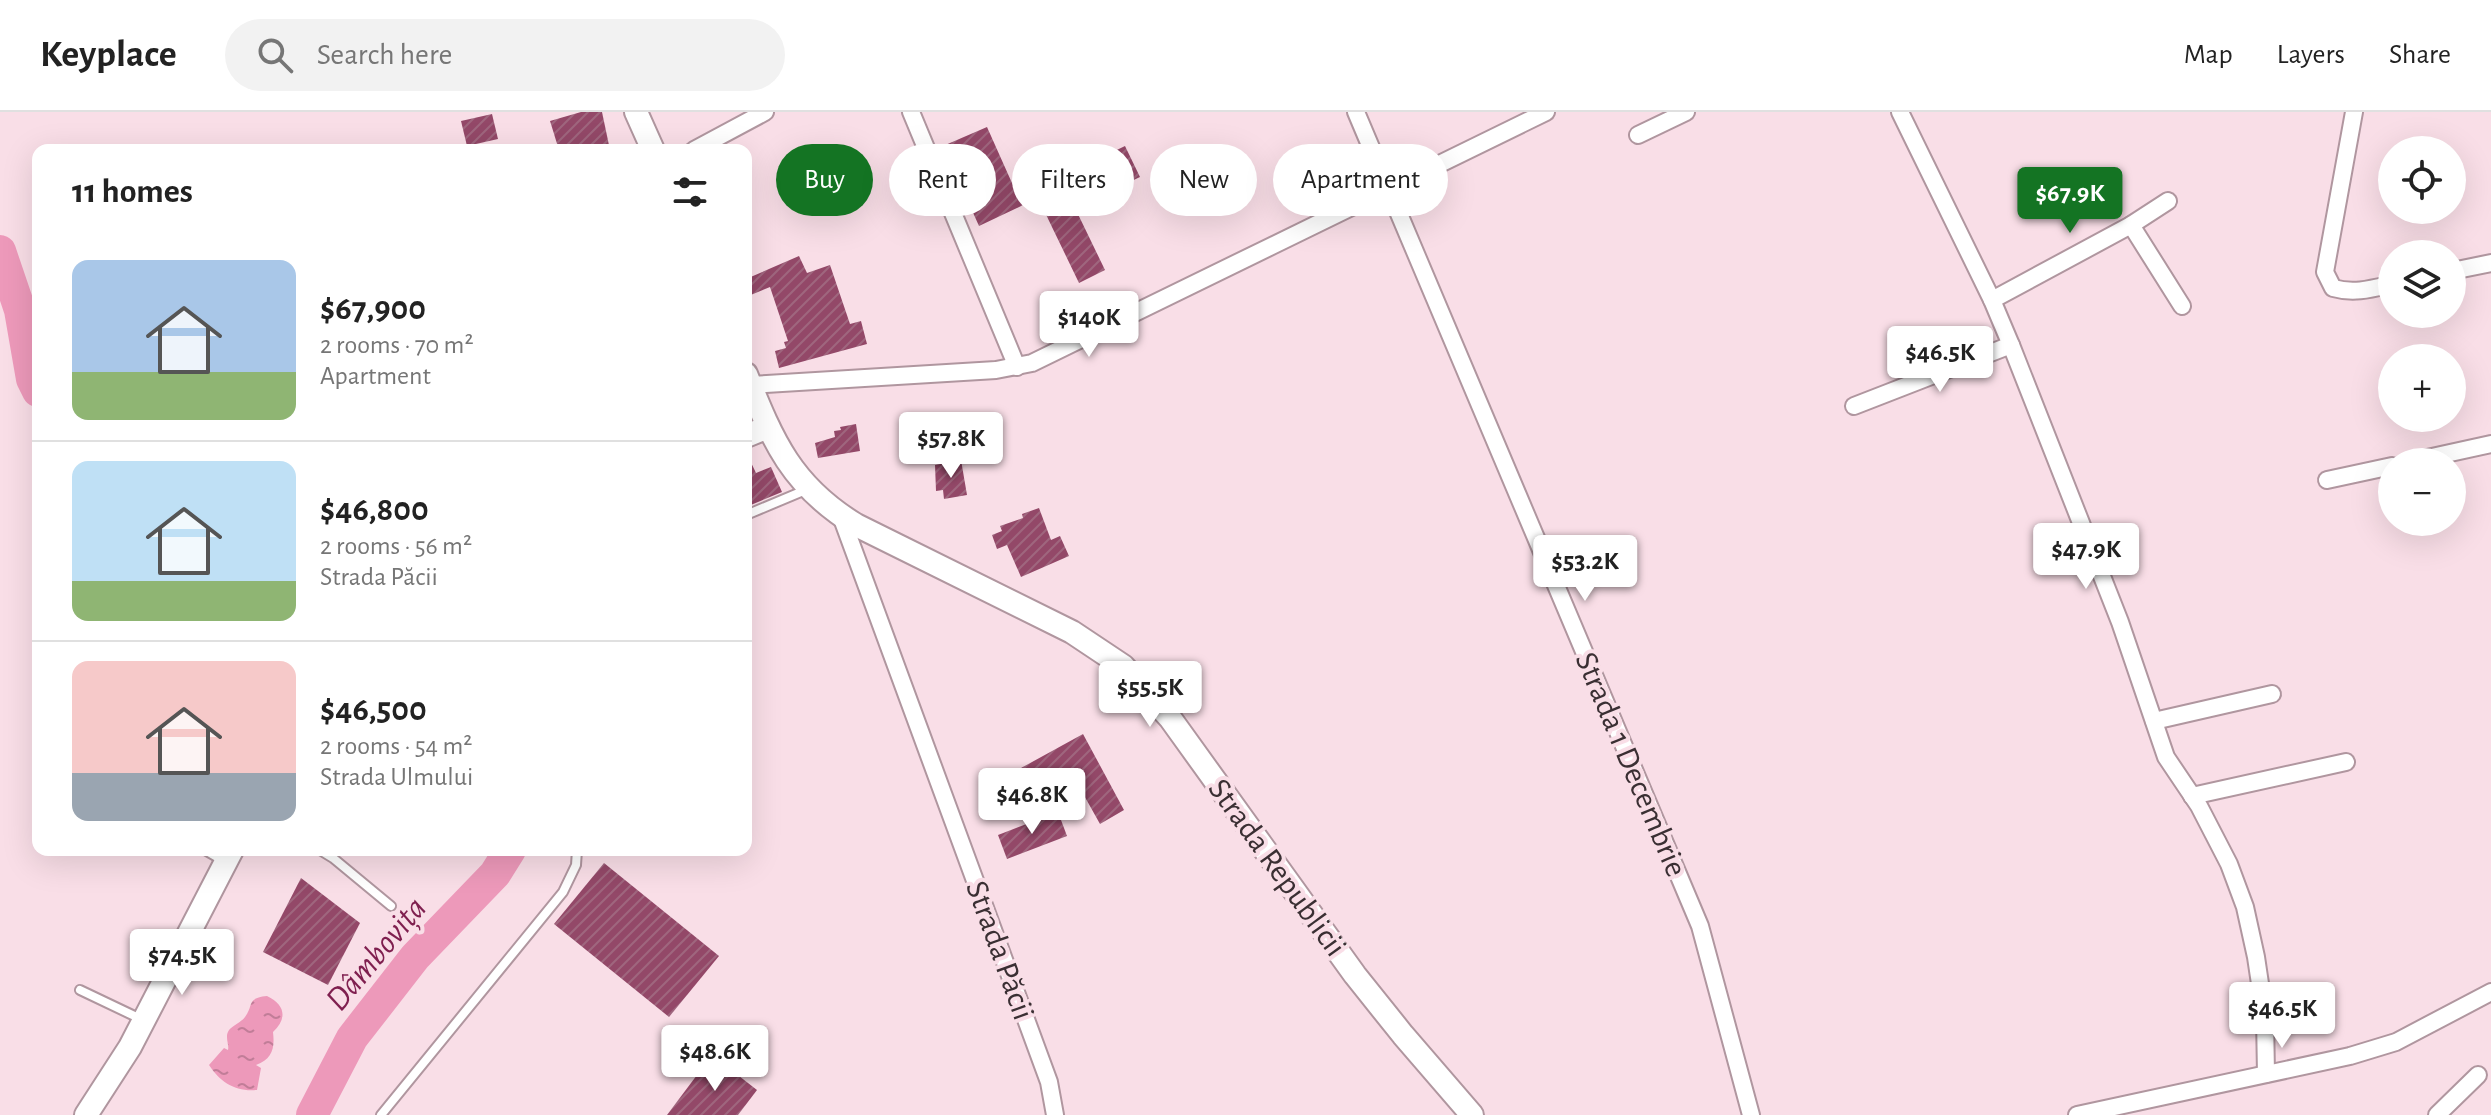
<!DOCTYPE html>
<html lang="en">
<head>
<meta charset="utf-8">
<style>
	:root { --surface:#fff; --page:#f2f2f2; --text:#222; --muted:#767676; --line:#e0e0e0; --accent:#147423 }
	body { margin:0; font-family:"Alegreya Sans",sans-serif; background:var(--page); color:var(--text); height:100vh; display:flex; flex-direction:column; font-size:30px; white-space:nowrap }
	* { box-sizing:border-box; margin:0 }
	p { font-size:26px; color:var(--muted) }
	.icon { flex:none; width:44px; height:44px; fill:none; stroke:currentColor; stroke-width:2; stroke-linecap:round; stroke-linejoin:round }
	.map { position:relative; flex:1; overflow:hidden }
	.sheet { position:absolute; left:32px; top:32px; width:720px; height:712px; display:flex; flex-direction:column; background:var(--surface); border-radius:16px; box-shadow:0 8px 32px #0002 }
	.sheet>* { flex:none }
	.top-card { position:absolute; left:776px; top:32px; width:760px; height:72px; display:flex; gap:16px }
	.tools { position:absolute; left:2378px; top:24px; display:grid; gap:16px }
	.tools a { display:grid; place-items:center; width:88px; height:88px; border-radius:50%; background:var(--surface); box-shadow:0 8px 32px #0002; font-size:40px }
	.price { position:absolute; translate:-50% -68px; padding:0 18px; border-radius:8px; background:#fff; color:#222; font-size:26px; line-height:52px; filter:drop-shadow(0 2px 4px #0008) }
	.price::after { content:''; position:absolute; left:50%; top:48px; width:24px; height:18px; margin-left:-12px; background:inherit; clip-path:polygon(0 0,100% 0,50% 100%) }
	.price.on { background:var(--accent); color:#fff }
	ul { padding:0; list-style:none }
	li { display:flex; align-items:center; gap:24px; height:200px; padding:0 40px }
	li+li { border-top:2px solid var(--line) }
	li span { display:grid; place-items:center; flex:none; width:224px; height:160px; border-radius:16px; color:#555 }
	li>.icon { margin-inline-start:auto }
	span .icon { width:96px; height:96px; fill:#fffc; stroke-width:1 }
	li b { font-size:34px }
	h2 { display:flex; justify-content:space-between; align-items:center; height:96px; padding:0 40px; font-size:34px }
	.tag { padding:0 28px; border-radius:36px; background:var(--surface); box-shadow:0 8px 32px #0002; font-size:28px; line-height:72px }
	.tag.on { background:var(--accent); color:#fff }
	header { display:flex; align-items:center; gap:48px; box-sizing:border-box; height:112px; padding:0 40px; background:var(--surface); border-bottom:2px solid var(--line) }
	header strong { font-size:38px }
	nav { display:flex; gap:44px; margin-inline-start:auto; font-size:28px }
	.search { width:560px; height:72px; background:var(--page); display:flex; align-items:center; gap:20px; box-sizing:border-box; padding:0 28px; border-radius:44px; color:var(--muted); font-size:30px }
	.map>svg:first-child { display:block }
</style>
</head>
<body>
<header>
<strong>Keyplace</strong>
<div class="search"><svg class="icon" aria-label="search" viewBox="0 0 24 24"><circle cx="10" cy="10" r="6"/><path d="M15 15l6 6"/></svg>Search here</div>
<nav><a>Map</a><a>Layers</a><a>Share</a></nav>
</header>
<div class="map">
<svg width="2491" height="1003" viewBox="0 0 2491 1003">
	<defs>
		<pattern id="water-ripples" width="26" height="14" patternUnits="userSpaceOnUse" patternTransform="scale(2)"><rect width="26" height="14" fill="#ed99ba"/><path d="M2 4q2-2 4 0t4 0M15 11q2-2 4 0t4 0" fill="none" stroke="#c17d98"/></pattern>
		<pattern id="building-hatch" width="6" height="6" patternUnits="userSpaceOnUse" patternTransform="scale(2)"><rect width="6" height="6" fill="#934868"/><path d="M-1 1l2-2M0 6l6-6M5 7l2-2" fill="none" stroke="#9f667e"/></pattern>
	</defs>
	<rect width="100%" height="100%" fill="#f9dee7"/>
	<path fill="url(#water-ripples)" d="M267,884c19,9 20,23 6,36 2,17 -1,27 -17,33l5,3 -4,22c-22,2 -37,-8 -48,-25l15,-17 4,2c1,-4 -1,-8 -1,-13 0,-11 12,-12 18,-20 9,-12 1,-19 22,-21z"/>
	<g fill="none" stroke-linecap="round" stroke-linejoin="round">
		<g stroke="#ed99ba" stroke-width="32">
			<path d="M0,139l20,59 12,69 6,12"/>
			<path d="M312,1003l40,-77 63,-81 80,-83 15,-24"/>
		</g>
	</g>
	<g fill="url(#building-hatch)">
		<path d="M581,0h21l8,38h-51l-9,-29z"/>
		<path d="M492,2l6,25 -31,7 -6,-25z"/>
		<path d="M987,15l29,65 33,-15 -5,-10 16,-8 7,15 58,-28 15,31 -65,31 30,62 -26,13 -41,-85 -59,28 -36,-80z"/>
		<path d="M799,144l8,17 23,-8 20,59 11,-3 6,23 -88,24 -4,-17 11,-3 -2,-6 4,-1 -18,-54 -24,10v-18z"/>
		<path d="M856,312l4,27 -42,7 -3,-15 20,-6 -1,-6 7,-1 -1,-3z"/>
		<path d="M746,340l10,21 15,-6 11,25 -36,15z"/>
		<path d="M961,348l6,35 -23,4 -1,-9 -7,1 -1,-26z"/>
		<path d="M1039,396l12,32 9,-4 9,20 -48,21 -14,-32 -10,4 -5,-14 10,-4 -2,-5 23,-8 -1,-4z"/>
		<path d="M1083,622l41,76 -24,14 -28,-50 -45,25 -15,-26z"/>
		<path d="M1058,700l9,24 -60,23 -9,-24z"/>
		<path d="M604,751l115,93 -50,61 -115,-93z"/>
		<path d="M301,766l59,45 -32,62 -65,-33z"/>
		<path d="M712,943l45,35 -19,25h-71z"/>
	</g>
	<g fill="none" stroke-linecap="round" stroke-linejoin="round">
		<g stroke="#b0969f" stroke-width="12">
			<g id="lane">
				<path d="M746,403l62,-26"/>
				<path d="M205,738l19,11"/>
				<path d="M320,738l13,8 58,48"/>
				<path d="M80,878l63,30"/>
				<path d="M381,1003l182,-223 13,-27 1,-15"/>
			</g>
		</g>
		<g stroke="#b0969f" stroke-width="20">
			<g id="street">
				<path d="M911,0l106,255"/>
				<path d="M1356,0l344,814 51,189"/>
				<path d="M1900,0l92,188 19,45 109,277 46,135 33,49 30,58 16,43 11,50 9,60 1,57"/>
				<path d="M2354,0l-29,160 8,16c21,6 38,1 59,-4"/>
				<path d="M1638,23l48,-23"/>
				<path d="M694,38l71,-38"/>
				<path d="M2131,113l51,81"/>
				<path d="M2452,159l39,-8"/>
				<path d="M1992,188l139,-75 37,-24"/>
				<path d="M750,273l246,-15 36,-7 514,-251"/>
				<path d="M1854,294l157,-61"/>
				<path d="M2409,350l82,-18"/>
				<path d="M2327,368l65,-14"/>
				<path d="M841,404l208,566 6,33"/>
				<path d="M2154,609l118,-27"/>
				<path d="M2192,684l154,-34"/>
				<path d="M2077,1003l273,-59 46,-14 95,-50"/>
				<path d="M2437,1003l41,-40"/>
			</g>
		</g>
		<g stroke="#b0969f" stroke-width="26">
			<g id="secondary">
				<path d="M636,0l17,38"/>
				<path d="M746,262c27,68 46,112 110,151l216,107 51,34 47,52 185,257 48,60 69,80"/>
				<path d="M746,324l22,-9"/>
				<path d="M86,1003l44,-68 102,-197"/>
			</g>
		</g>
		<use href="#lane" stroke="#fff" stroke-width="8"/>
		<use href="#street" stroke="#fff" stroke-width="16"/>
		<use href="#secondary" stroke="#fff" stroke-width="22"/>
	</g>
	<g text-anchor="middle" stroke-width="8" stroke-linejoin="round" paint-order="stroke">
		<g font-size="32" fill="#3a2f33" stroke="#f9dee7">
			<text transform="translate(1632 652) rotate(67)" y="11">Strada 1 Decembrie</text>
			<text transform="translate(1278 755) rotate(54)" y="11">Strada Republicii</text>
			<text transform="translate(1001 838) rotate(70)" y="11">Strada Păcii</text>
		</g>
		<g font-size="34" font-style="italic" fill="#7f1f4f" stroke="#f9dee7">
			<text transform="translate(375 841) rotate(-50)" y="12">Dâmbovița</text>
		</g>
	</g>
</svg>
<div class="tools">
<a><svg class="icon" aria-label="locate" viewBox="0 0 24 24"><circle cx="12" cy="12" r="6"/><path d="M12 2v4M12 18v4M2 12h4M18 12h4"/></svg></a>
<a><svg class="icon" aria-label="layers" viewBox="0 0 24 24"><path d="M12 4l9 5-9 5-9-5zM3 14l9 5 9-5"/></svg></a>
<a>+</a>
<a>−</a>
</div>
<b class="price on" style="left:2070px;top:123px">$67.9K</b>
<b class="price" style="left:1089px;top:247px">$140K</b>
<b class="price" style="left:1940px;top:282px">$46.5K</b>
<b class="price" style="left:951px;top:368px">$57.8K</b>
<b class="price" style="left:2086px;top:479px">$47.9K</b>
<b class="price" style="left:1585px;top:491px">$53.2K</b>
<b class="price" style="left:1150px;top:617px">$55.5K</b>
<b class="price" style="left:1032px;top:724px">$46.8K</b>
<b class="price" style="left:182px;top:885px">$74.5K</b>
<b class="price" style="left:2282px;top:938px">$46.5K</b>
<b class="price" style="left:715px;top:981px">$48.6K</b>
<div class="top-card">
<a class="tag on">Buy</a>
<a class="tag">Rent</a>
<a class="tag">Filters</a>
<a class="tag">New</a>
<a class="tag">Apartment</a>
</div>
<section class="sheet">
<h2>11 homes<svg class="icon" aria-label="filters" viewBox="0 0 24 24"><path d="M4 7h16M4 17h16"/><circle cx="9" cy="7" r="2"/><circle cx="15" cy="17" r="2"/></svg></h2>
<ul>
<li><span style="background:linear-gradient(#a9c7e8 70%,#8fb573 0)"><svg class="icon" aria-label="home" viewBox="0 0 24 24"><path d="M3 11l9-7 9 7M6 9v11h12V9"/></svg></span><div><b>$67,900</b><p>2 rooms · 70 m²</p><p>Apartment</p></div></li>
<li><span style="background:linear-gradient(#bfe0f5 75%,#8fb573 0)"><svg class="icon" aria-label="home" viewBox="0 0 24 24"><path d="M3 11l9-7 9 7M6 9v11h12V9"/></svg></span><div><b>$46,800</b><p>2 rooms · 56 m²</p><p>Strada Păcii</p></div></li>
<li><span style="background:linear-gradient(#f6c9c9 70%,#9aa5b1 0)"><svg class="icon" aria-label="home" viewBox="0 0 24 24"><path d="M3 11l9-7 9 7M6 9v11h12V9"/></svg></span><div><b>$46,500</b><p>2 rooms · 54 m²</p><p>Strada Ulmului</p></div></li>
</ul>
</section>
</div>
</body>
</html>
